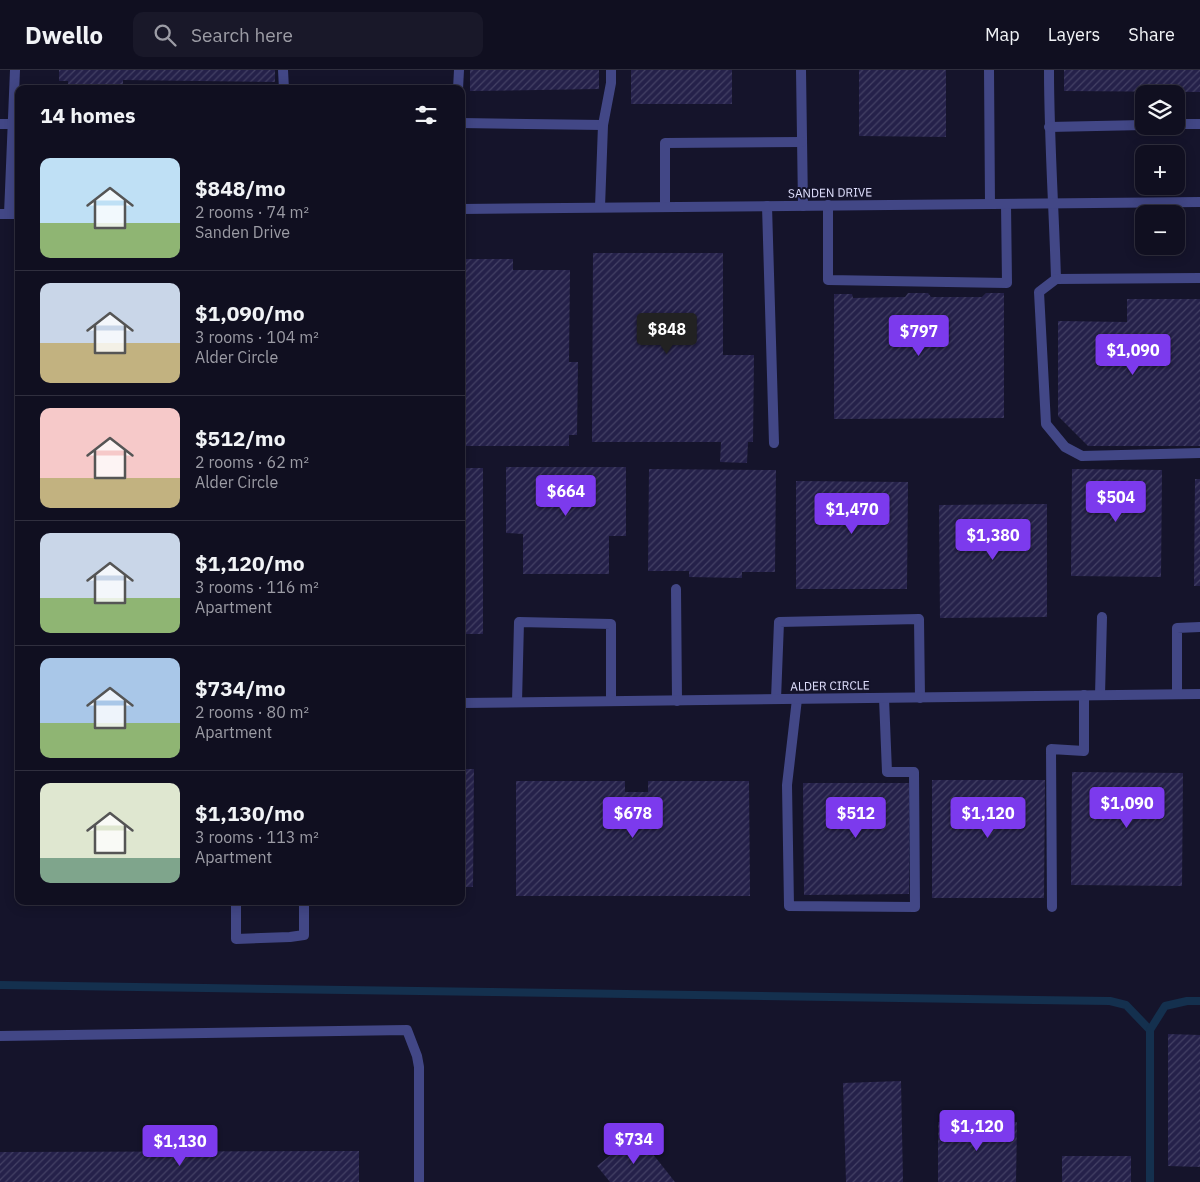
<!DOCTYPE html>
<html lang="en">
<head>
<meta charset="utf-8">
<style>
	:root { --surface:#100f20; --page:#191829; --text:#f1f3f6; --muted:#9c9ca5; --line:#302f3e; --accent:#7c3aed }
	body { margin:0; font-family:"IBM Plex Sans",sans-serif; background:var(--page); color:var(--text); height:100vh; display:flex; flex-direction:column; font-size:19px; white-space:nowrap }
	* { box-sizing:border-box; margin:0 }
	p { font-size:16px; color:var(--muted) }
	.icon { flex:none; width:28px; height:28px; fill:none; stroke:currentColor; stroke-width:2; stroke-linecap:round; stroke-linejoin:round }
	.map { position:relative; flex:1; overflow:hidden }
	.drawer { position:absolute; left:15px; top:15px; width:450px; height:820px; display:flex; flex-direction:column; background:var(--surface); border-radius:10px; box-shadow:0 2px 12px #0003,0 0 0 1px var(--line) }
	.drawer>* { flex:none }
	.buttons { position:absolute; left:1135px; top:15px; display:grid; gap:10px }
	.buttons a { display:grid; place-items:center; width:50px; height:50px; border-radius:10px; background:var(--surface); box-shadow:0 2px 12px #0003,0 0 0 1px var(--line); font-size:25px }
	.price { position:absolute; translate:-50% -42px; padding:0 11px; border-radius:5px; background:var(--accent); color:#fff; font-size:16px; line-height:32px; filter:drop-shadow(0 1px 2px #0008) }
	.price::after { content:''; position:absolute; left:50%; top:30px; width:15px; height:11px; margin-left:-8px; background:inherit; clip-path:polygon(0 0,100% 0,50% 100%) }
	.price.selected { background:#222; color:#fff }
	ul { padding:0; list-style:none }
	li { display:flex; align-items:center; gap:15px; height:125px; padding:0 25px }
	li+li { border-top:1px solid var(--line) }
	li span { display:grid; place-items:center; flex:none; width:140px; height:100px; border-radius:10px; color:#555 }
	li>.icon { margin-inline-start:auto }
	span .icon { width:60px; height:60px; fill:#fffc; stroke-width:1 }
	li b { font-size:21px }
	h2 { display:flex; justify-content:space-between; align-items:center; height:60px; padding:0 25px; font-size:21px }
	header { display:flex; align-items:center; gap:30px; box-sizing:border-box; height:70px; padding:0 25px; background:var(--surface); border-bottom:1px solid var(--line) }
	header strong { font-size:24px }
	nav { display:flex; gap:28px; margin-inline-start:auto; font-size:18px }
	.search { width:350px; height:45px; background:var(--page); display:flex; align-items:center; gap:12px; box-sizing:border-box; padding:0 18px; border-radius:10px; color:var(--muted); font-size:19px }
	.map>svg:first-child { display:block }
</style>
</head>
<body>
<header>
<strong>Dwello</strong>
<div class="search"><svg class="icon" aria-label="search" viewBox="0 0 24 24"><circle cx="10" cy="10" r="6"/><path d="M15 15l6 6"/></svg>Search here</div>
<nav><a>Map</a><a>Layers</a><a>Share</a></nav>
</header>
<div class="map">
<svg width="1200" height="1112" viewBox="0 0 1200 1112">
	<defs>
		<pattern id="building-hatch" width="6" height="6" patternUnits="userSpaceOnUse" patternTransform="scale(1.25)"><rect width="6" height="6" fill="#25214a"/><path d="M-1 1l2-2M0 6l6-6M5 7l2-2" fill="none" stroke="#444165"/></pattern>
	</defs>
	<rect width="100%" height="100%" fill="#15142b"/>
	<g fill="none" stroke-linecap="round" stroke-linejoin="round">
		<g stroke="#14304e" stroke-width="8">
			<path d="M0,915l1110,16 16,4 24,25"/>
			<path d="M1150,1112v-152l15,-24 22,-5h13"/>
		</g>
	</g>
	<g fill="url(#building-hatch)">
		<path d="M59,0h216v12l-152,-2v9h-55v-8h-9z"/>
		<path d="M470,0h129v19l-129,2z"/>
		<rect x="631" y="0" width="101" height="34"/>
		<path d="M859,0h87v67l-87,-1z"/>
		<path d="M1064,0h136v22l-136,-1z"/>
		<path d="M593,183h130v102h31l-1,87h-5l-1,21 -27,-1 1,-20h-129z"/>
		<path d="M461,189h52v11h57l-1,92h9l-1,73h-8v11h-108z"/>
		<path d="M908,223h20l3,4h51l4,-4h18v125l-170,1v-125h18l1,4 52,-1z"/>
		<path d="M1127,229h73v147h-112l-30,-30v-95l69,1z"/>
		<path d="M506,397h120v69h-17v38h-86v-40l-17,-1z"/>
		<rect x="461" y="398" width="22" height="166"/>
		<path d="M649,399l127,1 -1,102h-33v6l-53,-1v-6h-41z"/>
		<path d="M1072,399l90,1 -1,107 -90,-1z"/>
		<path d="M1195,409h5v107h-6z"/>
		<path d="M796,411l112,1 -1,107h-111z"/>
		<path d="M1047,434v113l-107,1 -1,-113z"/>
		<path d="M461,699h13l-1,118h-12z"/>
		<path d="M1072,702l111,1 -1,113 -111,-1z"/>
		<path d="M932,710h113l-1,118h-112z"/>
		<path d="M516,711h109v11h23v-11h101l1,115h-234z"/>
		<path d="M803,713h106v111l-105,1z"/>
		<path d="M1168,964l32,1v132l-32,-1z"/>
		<path d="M901,1011l2,101h-57l-3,-99z"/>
		<path d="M938,1052h79l-1,60h-78z"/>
		<path d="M637,1064l38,48h-65l-13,-16z"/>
		<path d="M359,1081v31h-359v-30z"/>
		<rect x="1062" y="1086" width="69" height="26"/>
	</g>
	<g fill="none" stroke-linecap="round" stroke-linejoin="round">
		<g stroke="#424786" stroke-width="10">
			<path d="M283,0l1,19"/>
			<path d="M801,0l2,136"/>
			<path d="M989,0l1,134"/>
			<path d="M1049,0c0,70 5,139 7,209l144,-1"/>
			<path d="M458,19l1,-19"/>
			<path d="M461,53l142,2"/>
			<path d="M0,54h18"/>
			<path d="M1176,54h24"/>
			<path d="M1049,57l95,-2"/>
			<path d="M828,135v75l179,3 -1,-79"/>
			<path d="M767,136l7,237"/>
			<path d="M600,137l3,-82 8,-42v-13"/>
			<path d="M665,137v-64l137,-1"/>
			<path d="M9,144l6,-144"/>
			<path d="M1056,209l-17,13 7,132 19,23 17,9 118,-3"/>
			<path d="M676,519l1,112"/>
			<path d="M1177,624v-66l23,-1"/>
			<path d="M1100,625l2,-78"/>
			<path d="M776,629l3,-77 140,-3 1,79"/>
			<path d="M797,629l-10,86 2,121 126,1 -1,-135h-27l-3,-74"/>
			<path d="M517,632l2,-80 92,2v77"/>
			<path d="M236,831v38l54,-2 14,-2v-34"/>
			<path d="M1052,837l-1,-158 33,2v-56"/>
			<path d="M0,966l407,-6 10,26 2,11v115"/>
		</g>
		<g stroke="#424786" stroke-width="10">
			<path d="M461,139l739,-7"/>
			<path d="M0,144h19"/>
			<path d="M461,633l739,-9"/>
		</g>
	</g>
	<g text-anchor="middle" stroke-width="4" stroke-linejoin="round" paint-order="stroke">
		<g font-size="12" fill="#e0e0fd" stroke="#15142b">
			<text transform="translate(830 123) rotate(-1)" y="4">SANDEN DRIVE</text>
			<text transform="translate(830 616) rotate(-1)" y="4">ALDER CIRCLE</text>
		</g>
	</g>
</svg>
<div class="buttons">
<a><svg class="icon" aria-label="layers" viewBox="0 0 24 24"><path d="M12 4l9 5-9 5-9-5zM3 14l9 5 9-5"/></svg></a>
<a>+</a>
<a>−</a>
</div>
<b class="price selected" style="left:667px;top:285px">$848</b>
<b class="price" style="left:919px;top:287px">$797</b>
<b class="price" style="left:1133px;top:306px">$1,090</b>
<b class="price" style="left:566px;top:447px">$664</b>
<b class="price" style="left:1116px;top:453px">$504</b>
<b class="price" style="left:852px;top:465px">$1,470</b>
<b class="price" style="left:993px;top:491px">$1,380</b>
<b class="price" style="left:1127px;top:759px">$1,090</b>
<b class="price" style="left:633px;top:769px">$678</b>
<b class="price" style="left:856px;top:769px">$512</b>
<b class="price" style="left:988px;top:769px">$1,120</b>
<b class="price" style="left:977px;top:1082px">$1,120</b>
<b class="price" style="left:634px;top:1095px">$734</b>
<b class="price" style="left:180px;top:1097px">$1,130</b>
<section class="drawer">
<h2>14 homes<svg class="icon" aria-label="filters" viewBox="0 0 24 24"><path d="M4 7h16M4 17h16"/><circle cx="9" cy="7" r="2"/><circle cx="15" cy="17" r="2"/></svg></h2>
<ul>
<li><span style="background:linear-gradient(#bfe0f5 65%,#8fb573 0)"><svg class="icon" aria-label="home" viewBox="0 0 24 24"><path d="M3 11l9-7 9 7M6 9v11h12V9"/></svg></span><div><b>$848/mo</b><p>2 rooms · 74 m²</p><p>Sanden Drive</p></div></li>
<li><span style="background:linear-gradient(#c9d6e8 60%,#c2b280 0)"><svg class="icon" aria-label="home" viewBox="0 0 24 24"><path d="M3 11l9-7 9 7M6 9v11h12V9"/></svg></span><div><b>$1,090/mo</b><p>3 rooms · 104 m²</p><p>Alder Circle</p></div></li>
<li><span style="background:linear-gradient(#f6c9c9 70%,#c2b280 0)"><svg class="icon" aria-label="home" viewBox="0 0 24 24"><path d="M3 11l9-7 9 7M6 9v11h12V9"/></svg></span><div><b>$512/mo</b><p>2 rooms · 62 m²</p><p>Alder Circle</p></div></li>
<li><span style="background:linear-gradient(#c9d6e8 65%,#8fb573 0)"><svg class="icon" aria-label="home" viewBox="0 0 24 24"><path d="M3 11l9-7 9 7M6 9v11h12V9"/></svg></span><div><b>$1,120/mo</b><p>3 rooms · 116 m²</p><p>Apartment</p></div></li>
<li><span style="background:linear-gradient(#a9c7e8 65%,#8fb573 0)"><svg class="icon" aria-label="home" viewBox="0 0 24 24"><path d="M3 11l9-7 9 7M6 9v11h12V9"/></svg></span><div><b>$734/mo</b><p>2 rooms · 80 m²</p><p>Apartment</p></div></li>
<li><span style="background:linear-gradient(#dfe7d0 75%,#7fa58c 0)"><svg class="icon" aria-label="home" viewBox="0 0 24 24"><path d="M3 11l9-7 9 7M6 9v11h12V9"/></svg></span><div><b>$1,130/mo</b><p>3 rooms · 113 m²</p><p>Apartment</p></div></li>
</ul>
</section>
</div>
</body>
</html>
